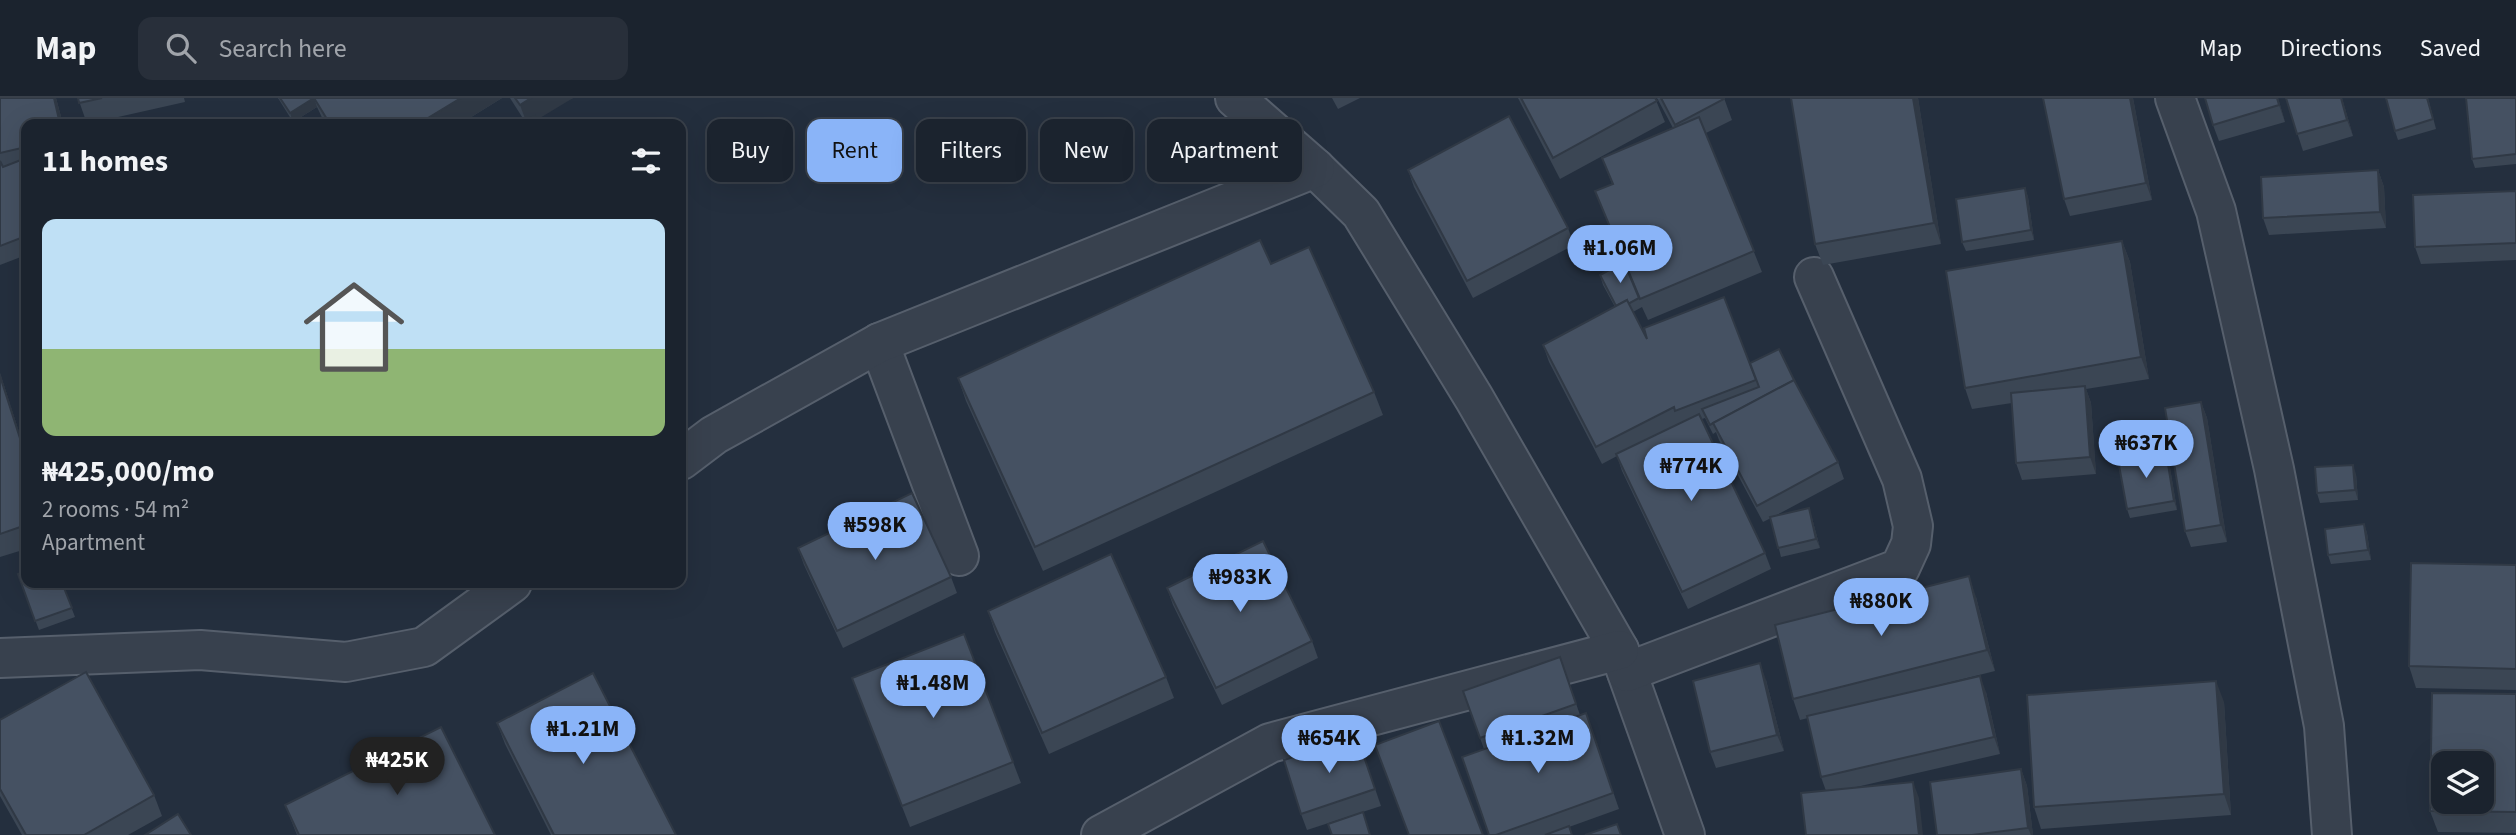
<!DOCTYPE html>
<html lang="en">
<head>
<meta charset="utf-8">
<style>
	:root { --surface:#1b232e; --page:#282f3a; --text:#f1f3f6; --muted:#a0a4aa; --line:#39404a; --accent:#8ab4f8 }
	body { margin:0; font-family:"Source Sans 3",sans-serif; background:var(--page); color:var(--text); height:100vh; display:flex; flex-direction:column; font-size:26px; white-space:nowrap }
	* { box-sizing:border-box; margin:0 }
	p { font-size:23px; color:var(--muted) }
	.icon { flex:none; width:38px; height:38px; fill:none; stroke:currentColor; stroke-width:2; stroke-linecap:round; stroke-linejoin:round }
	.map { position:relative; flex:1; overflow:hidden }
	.sheet { position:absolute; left:21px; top:21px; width:665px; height:469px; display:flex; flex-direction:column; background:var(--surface); border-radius:14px; box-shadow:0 7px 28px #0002,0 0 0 2px var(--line) }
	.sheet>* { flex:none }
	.hud { position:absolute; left:707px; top:21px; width:665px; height:63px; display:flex; gap:14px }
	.controls { position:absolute; left:2431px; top:653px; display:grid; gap:14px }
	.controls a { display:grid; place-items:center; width:63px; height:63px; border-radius:14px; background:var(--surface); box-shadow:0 7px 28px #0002,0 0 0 2px var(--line); font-size:35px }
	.price { position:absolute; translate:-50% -60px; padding:0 16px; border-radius:24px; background:var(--accent); color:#111; font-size:23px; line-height:46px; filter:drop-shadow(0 2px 4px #0008) }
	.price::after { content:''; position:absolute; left:50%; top:42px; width:21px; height:16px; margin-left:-10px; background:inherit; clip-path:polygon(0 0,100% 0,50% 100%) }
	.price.on { background:#222; color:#fff }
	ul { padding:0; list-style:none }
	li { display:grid; align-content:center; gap:14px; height:371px; padding:0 21px }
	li+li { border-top:2px solid var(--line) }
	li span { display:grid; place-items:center; height:217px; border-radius:14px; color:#555 }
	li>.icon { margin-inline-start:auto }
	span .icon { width:126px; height:126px; fill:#fffc; stroke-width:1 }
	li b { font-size:30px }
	h2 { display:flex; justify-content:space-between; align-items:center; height:84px; padding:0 21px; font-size:30px }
	.tag { padding:0 24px; border-radius:14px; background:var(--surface); box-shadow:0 7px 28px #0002,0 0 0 2px var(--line); font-size:24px; line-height:63px }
	.tag.on { background:var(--accent); color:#111 }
	header { display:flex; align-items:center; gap:42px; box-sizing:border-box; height:98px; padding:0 35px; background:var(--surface); border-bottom:2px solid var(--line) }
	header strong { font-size:33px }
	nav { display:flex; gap:38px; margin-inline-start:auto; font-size:24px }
	.search { width:490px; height:63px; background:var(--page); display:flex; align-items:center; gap:18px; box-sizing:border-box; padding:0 24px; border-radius:14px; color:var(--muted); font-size:26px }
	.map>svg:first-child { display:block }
</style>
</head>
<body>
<header>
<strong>Map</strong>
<div class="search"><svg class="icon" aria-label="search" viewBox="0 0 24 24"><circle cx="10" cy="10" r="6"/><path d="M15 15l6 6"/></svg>Search here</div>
<nav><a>Map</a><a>Directions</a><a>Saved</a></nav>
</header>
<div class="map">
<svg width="2516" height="737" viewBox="0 0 2516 737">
	<rect width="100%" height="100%" fill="#242f3e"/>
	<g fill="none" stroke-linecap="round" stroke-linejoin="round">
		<g stroke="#565f6c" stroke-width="42">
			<g id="minor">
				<path d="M1235,0l80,70 46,45 113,185 145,252 66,185"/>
				<path d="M2175,0l41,113 58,258 50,257 8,109"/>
				<path d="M879,245l80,213"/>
				<path d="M681,362l33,-25 165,-92 436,-175"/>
				<path d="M0,560l200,-8 146,12 78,-15 88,-64"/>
				<path d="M1627,574l273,-104 11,-24 2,-18 -11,-47 -88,-202"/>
				<path d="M1101,737l169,-92 349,-93"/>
			</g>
		</g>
		<use href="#minor" stroke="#38414e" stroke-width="38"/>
	</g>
	<g fill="#3b4654">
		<path d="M0,0h56l7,26h-37v131l-26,10z"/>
		<path d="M78,0h106l1,4 -98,22z"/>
		<path d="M278,0h224l-42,26h-135l-8,-17 -24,15z"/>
		<path d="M510,0h63l-49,22z"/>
		<path d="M1332,0h28l-22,11z"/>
		<path d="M1518,0h137l10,24 -105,57z"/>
		<path d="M1657,0h67l8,22 -26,13 56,139 -114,48 -6,-13 -9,5 14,27 103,24 45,20 43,79 6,17 -71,38 39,1 8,30 -39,9 -10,-39 -8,4 -44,-82 -3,-8 -3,2 -8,-16 -3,1 63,134 6,16 -83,40 -66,-138 -5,-15 -15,8 -53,-102 -6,-17 72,-38 -12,-22 -3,-10 24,-12 -29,-72 17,-7 -10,-26 71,-30z"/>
		<path d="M1791,0h127l23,146 -118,21 -8,-21z"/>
		<path d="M2043,0h90l19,102 -82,16 -6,-17z"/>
		<path d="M2278,0l7,24 -66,19 -6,-16z"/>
		<path d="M2286,0h56l11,38 -50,15z"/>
		<path d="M2428,0l8,31 -38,11 -3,-9z"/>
		<path d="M2516,0v66l-41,4 -3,-9z"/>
		<path d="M1408,72l160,58 6,17 -101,53 -59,-111z"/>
		<path d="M2378,72l6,17 2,41 -117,7 -6,-17z"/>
		<path d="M2025,90l3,9 6,43 -68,11 -4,-9z"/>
		<path d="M2516,93v69l-95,4 -6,-17z"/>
		<path d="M2122,143l8,21 19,117 -63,10 5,14 5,71 -74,6 -6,-17 -4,-60 -40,6 -7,-21z"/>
		<path d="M1271,166l103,128 9,23 -340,156 -77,-170 -8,-23z"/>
		<path d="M0,275l26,81v95l-26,8z"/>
		<path d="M2201,304l6,16 20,124 -36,5 -6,-16z"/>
		<path d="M2169,364l8,48 -47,8 -3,-9z"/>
		<path d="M2356,376l2,26 -38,3 -3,-10z"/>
		<path d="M2364,426l3,9 4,27 -40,4 -3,-9z"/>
		<path d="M798,450l153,29 6,16 -114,55 -39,-83z"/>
		<path d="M2516,467v125l-100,-2 -7,-22z"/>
		<path d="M18,476l44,9 13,34 -36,13z"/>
		<path d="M1167,490l145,53 6,17 -96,47 -49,-100z"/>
		<path d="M1976,499l19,74 -60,15 51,6 14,62 -148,34 67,10 -93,-7 -5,-14 -13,-59 -8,2 -7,-21z"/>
		<path d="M988,513l178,66 8,21 -125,56 -54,-122z"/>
		<path d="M964,536l57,149 -111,44 -50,-128z"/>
		<path d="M1560,559l20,58 6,-2 33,96 -50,18 3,8h-83l-5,-86 -21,-58z"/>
		<path d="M1766,582l18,71 -68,17 -6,-16z"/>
		<path d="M2516,596v139l-78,-1 -8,-21z"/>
		<path d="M2224,604l7,113 -190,14 -7,-22z"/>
		<path d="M0,622l154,75 8,21 -34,19h-106l-22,-39z"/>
		<path d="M497,625l179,112h-125l-46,-91z"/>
		<path d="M1357,638l24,70 -74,24 -6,-16z"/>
		<path d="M2021,671l6,17 6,49h-96z"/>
		<path d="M285,707l210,30h-198z"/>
	</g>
	<g fill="#303945">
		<path d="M54,0h2l7,26h-3z"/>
		<path d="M314,0l3,9 -24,15 -3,-9z"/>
		<path d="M461,0h41l-42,26h-42z"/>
		<path d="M531,0h42l-43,26h-3l-7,-19z"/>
		<path d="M1913,0h5l23,146 -7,-21z"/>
		<path d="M2130,0h3l19,102 -6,-17z"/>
		<path d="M2277,0h1l7,24 -6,-17z"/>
		<path d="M2341,0h1l11,38 -6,-16z"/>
		<path d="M2378,72l6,17 2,41 -6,-16z"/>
		<path d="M2025,90l3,9 6,43 -3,-10z"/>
		<path d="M2122,143l8,21 19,117 -8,-22z"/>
		<path d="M0,275l26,81v3l-26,-81z"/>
		<path d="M2085,288l6,17 5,71 -6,-17z"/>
		<path d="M2201,304l6,16 20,124 -6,-17z"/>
		<path d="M2166,354l3,10 8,48 -3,-9z"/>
		<path d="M2353,367l3,9 2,26 -3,-10z"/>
		<path d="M1809,410l3,10 8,30 -4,-9z"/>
		<path d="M2364,426l3,9 4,27 -3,-10z"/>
		<path d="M1969,478l7,21 19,74 -8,-21z"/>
		<path d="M1760,565l6,17 18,71 -7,-16z"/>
		<path d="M1980,578l6,16 14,62 -6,-17z"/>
		<path d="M2216,583l8,21 7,113 -7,-21z"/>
		<path d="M2021,671l6,17 6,49h-2l-3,-7z"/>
		<path d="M1913,684l6,16 4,37h-4z"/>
	</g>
	<g fill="#455162" stroke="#303945" stroke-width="2" fill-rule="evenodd">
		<path d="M0,0h54l6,26h-34v23l-26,6z"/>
		<path d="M78,0h24l-23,5z"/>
		<path d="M280,0h34l-24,15z"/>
		<path d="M314,0h147l-43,26h-88z"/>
		<path d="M515,0h16l-11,7z"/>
		<path d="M1521,0h134l2,3 -104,57z"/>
		<path d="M1661,0h63v1l-49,26z"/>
		<path d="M1791,0h122l21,125 -119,21z"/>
		<path d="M2043,0h87l16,85 -82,16z"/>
		<path d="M2205,0h72l2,7 -66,20z"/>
		<path d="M2286,0h55l6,22 -50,14z"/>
		<path d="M2386,0h41l6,21 -38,12z"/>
		<path d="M2466,0h50v56l-44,5z"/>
		<path d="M535,18l3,8h-25z"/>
		<path d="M1509,18l59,112 -101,53 -59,-111z"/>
		<path d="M1699,19l55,134 -114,48 -45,-108 18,-7 -11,-26z"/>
		<path d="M26,60v78l-26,10v-85l3,6z"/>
		<path d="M2378,72l2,42 -117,6 -2,-41z"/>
		<path d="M2025,90l6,42 -69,12 -6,-43z"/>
		<path d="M2516,93v52l-101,4 -2,-52z"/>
		<path d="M1260,142l11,24 38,-17 65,145 -339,155 -77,-169z"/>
		<path d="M2122,143l19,116 -176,31 -19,-117z"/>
		<path d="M1624,164l15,36 -11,6 -1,-4 -11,6 -16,-31z"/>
		<path d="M1724,199l32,83 -81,31 -1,-4 -78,40 -53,-102 84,-45 20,39 -3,-11z"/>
		<path d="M1779,251l16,33 -1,-2 -84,45 -8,-16 57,-22 -9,-24z"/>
		<path d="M0,278l26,81v68l-26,9z"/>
		<path d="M1794,282l44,82 -81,44 -44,-83z"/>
		<path d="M2085,288l5,71 -74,6 -5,-70z"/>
		<path d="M2201,304l20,123 -36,6 -20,-123z"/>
		<path d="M1699,316l66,139 -83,39 -66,-138z"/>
		<path d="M2166,354l8,49 -47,8 -9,-49z"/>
		<path d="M2353,367l2,25 -38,3 -2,-26z"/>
		<path d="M912,395l39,84 -114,54 -39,-83z"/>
		<path d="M1809,410l7,31 -38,9 -8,-31z"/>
		<path d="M2364,426l4,26 -40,5 -3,-26z"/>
		<path d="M1263,443l49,100 -96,47 -49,-100z"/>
		<path d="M1111,456l55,123 -124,56 -54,-122z"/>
		<path d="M2411,465l105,2v104l-107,-3z"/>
		<path d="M26,473v12h36l10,25 -37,13 -17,-47z"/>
		<path d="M1969,478l18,74 -194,49 -18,-74z"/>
		<path d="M964,536l49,128 -111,44 -50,-128z"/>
		<path d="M1560,559l16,47 -96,34 -17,-47z"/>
		<path d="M1760,565l17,72 -67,17 -17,-71z"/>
		<path d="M86,574l68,123 -70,40h-58l-26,-46v-69z"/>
		<path d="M593,575l83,162h-122l-57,-112z"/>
		<path d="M1980,578l14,61 -173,40 -14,-61z"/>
		<path d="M2216,583l8,113 -190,13 -7,-112z"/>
		<path d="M2432,595l84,1v118l-86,-1zM2443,665h39v39h-39z"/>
		<path d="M1586,615l27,80 -117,42h-7l-27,-78z"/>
		<path d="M1439,623l44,114h-74l-34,-90z"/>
		<path d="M441,629l54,108h-196l-14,-30z"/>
		<path d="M1357,638l18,53 -74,25 -17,-54z"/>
		<path d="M2021,671l7,59 -56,7h-35l-7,-53z"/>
		<path d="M1913,684l6,53h-113l-5,-42z"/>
		<path d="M1363,714l7,23h-38l-4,-11z"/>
		<path d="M178,716l13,21h-46z"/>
		<path d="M1617,726l4,11h-36z"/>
		<path d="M1569,728l3,9h-27z"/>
	</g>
</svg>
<div class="controls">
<a><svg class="icon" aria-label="layers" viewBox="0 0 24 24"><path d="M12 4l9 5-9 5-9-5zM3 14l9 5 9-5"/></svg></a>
</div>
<b class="price" style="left:1620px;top:187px">₦1.06M</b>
<b class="price" style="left:2146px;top:382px">₦637K</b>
<b class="price" style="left:1691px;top:405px">₦774K</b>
<b class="price" style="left:875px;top:464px">₦598K</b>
<b class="price" style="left:1240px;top:516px">₦983K</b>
<b class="price" style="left:1881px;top:540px">₦880K</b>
<b class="price" style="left:933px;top:622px">₦1.48M</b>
<b class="price" style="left:583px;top:668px">₦1.21M</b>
<b class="price" style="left:1329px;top:677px">₦654K</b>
<b class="price" style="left:1538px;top:677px">₦1.32M</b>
<b class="price on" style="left:397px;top:699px">₦425K</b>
<div class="hud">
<a class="tag">Buy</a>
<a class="tag on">Rent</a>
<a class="tag">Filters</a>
<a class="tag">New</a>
<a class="tag">Apartment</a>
</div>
<section class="sheet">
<h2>11 homes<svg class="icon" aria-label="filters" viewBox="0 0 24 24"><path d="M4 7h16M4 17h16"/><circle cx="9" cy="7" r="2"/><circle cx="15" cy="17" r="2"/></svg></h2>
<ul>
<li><span style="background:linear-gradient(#bfe0f5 60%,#8fb573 0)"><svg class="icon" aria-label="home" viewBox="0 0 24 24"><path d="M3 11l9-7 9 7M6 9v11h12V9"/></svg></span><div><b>₦425,000/mo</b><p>2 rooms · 54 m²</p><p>Apartment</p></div></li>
</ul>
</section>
</div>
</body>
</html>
